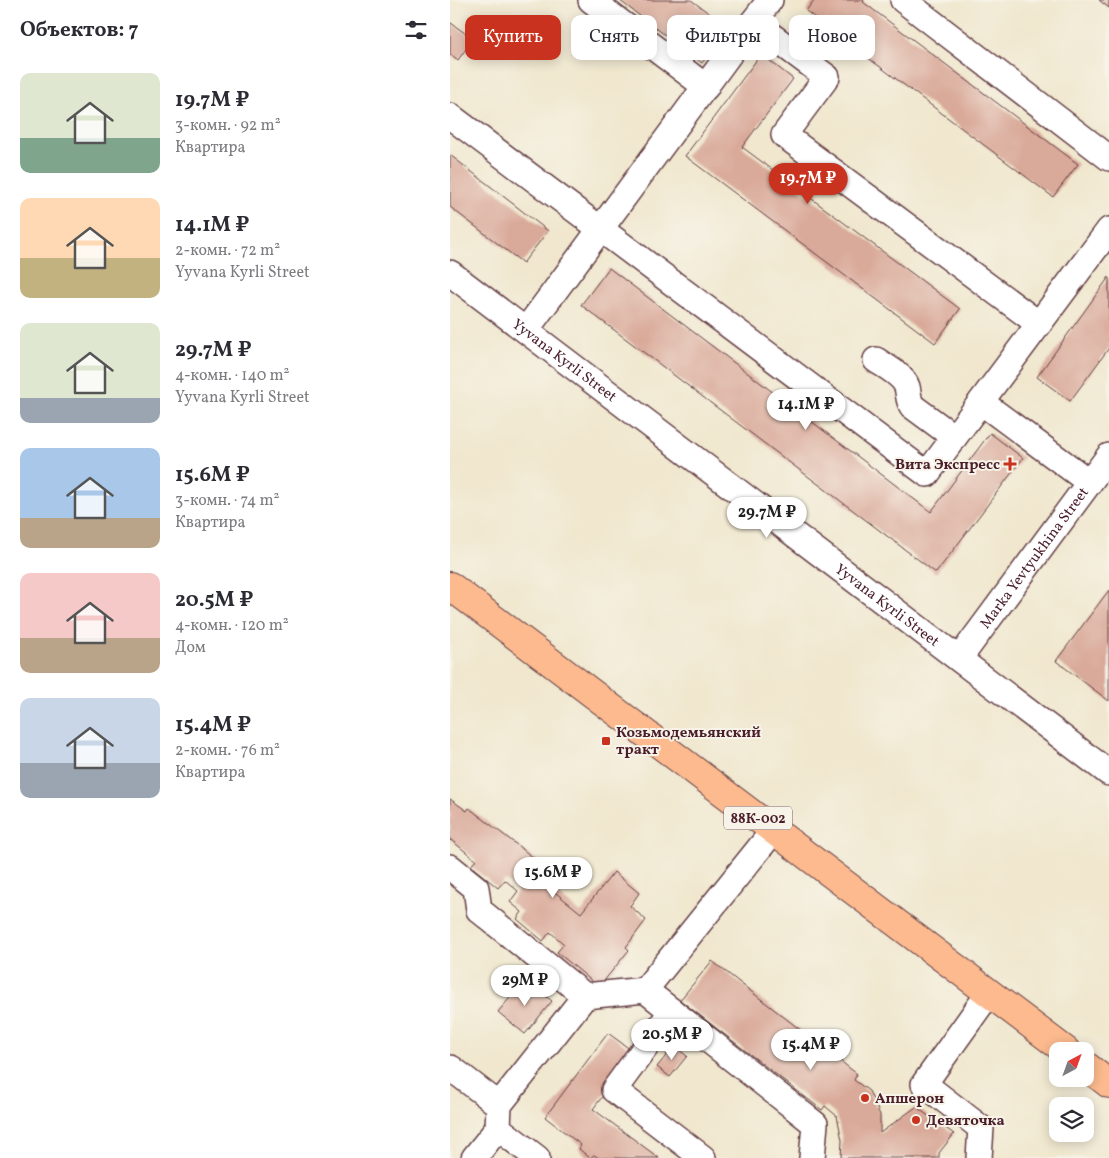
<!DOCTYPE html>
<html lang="ru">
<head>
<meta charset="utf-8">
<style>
	:root { --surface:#fff; --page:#f7f7f7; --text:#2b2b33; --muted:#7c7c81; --accent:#c8321e }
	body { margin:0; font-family:Vollkorn,serif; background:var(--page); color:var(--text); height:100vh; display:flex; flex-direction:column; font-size:19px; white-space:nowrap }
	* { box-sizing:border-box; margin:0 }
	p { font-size:16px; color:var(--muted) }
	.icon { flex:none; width:28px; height:28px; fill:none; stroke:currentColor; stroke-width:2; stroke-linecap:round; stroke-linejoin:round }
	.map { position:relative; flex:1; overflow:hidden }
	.panel { display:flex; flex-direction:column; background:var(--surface); width:450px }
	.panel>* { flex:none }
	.hud { position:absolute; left:15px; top:15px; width:475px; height:45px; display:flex; gap:10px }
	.needle { width:32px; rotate:41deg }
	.fabs { position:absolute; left:599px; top:1042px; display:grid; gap:10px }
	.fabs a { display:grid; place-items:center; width:45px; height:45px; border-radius:10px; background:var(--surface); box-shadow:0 2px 12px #0003; font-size:25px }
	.price { position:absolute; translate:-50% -42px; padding:0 11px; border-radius:18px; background:#fff; color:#222; font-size:16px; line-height:32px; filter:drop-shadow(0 1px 2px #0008) }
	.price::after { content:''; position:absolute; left:50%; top:30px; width:15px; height:11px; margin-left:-8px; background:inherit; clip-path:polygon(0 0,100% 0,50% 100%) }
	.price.selected { background:var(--accent); color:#fff }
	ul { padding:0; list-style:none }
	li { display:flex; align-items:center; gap:15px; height:125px; padding:0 20px }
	li span { display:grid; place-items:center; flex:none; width:140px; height:100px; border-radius:10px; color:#555 }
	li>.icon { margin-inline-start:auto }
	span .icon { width:60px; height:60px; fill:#fffc; stroke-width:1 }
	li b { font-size:21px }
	h2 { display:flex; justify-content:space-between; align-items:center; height:60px; padding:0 20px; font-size:21px }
	.pill { padding:0 18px; border-radius:10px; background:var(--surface); box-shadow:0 2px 12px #0003; font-size:18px; line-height:45px }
	.pill.selected { background:var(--accent); color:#fff }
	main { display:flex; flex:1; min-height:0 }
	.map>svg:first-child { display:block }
</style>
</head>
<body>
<main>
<section class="panel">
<h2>Объектов: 7<svg class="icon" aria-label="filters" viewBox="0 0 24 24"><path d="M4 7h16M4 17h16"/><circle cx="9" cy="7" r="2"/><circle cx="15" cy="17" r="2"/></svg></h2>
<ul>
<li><span style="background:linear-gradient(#dfe7d0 65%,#7fa58c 0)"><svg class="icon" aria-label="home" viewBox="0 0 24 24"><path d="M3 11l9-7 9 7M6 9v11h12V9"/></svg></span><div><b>19.7M ₽</b><p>3-комн. · 92 m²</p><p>Квартира</p></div></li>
<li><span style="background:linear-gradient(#ffd9b3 60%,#c2b280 0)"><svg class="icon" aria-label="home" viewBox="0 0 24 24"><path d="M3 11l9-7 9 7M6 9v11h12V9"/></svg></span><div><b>14.1M ₽</b><p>2-комн. · 72 m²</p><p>Yyvana Kyrli Street</p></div></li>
<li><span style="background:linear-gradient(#dfe7d0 75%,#9aa5b1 0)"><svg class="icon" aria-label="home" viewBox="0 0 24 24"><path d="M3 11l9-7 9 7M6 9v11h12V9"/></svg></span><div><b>29.7M ₽</b><p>4-комн. · 140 m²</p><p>Yyvana Kyrli Street</p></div></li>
<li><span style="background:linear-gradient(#a9c7e8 70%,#b9a48a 0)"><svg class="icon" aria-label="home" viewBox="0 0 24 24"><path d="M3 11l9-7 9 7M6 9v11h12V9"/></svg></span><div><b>15.6M ₽</b><p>3-комн. · 74 m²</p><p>Квартира</p></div></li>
<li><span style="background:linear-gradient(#f6c9c9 65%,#b9a48a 0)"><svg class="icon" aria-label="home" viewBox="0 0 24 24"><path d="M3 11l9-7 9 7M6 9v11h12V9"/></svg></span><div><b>20.5M ₽</b><p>4-комн. · 120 m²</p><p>Дом</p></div></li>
<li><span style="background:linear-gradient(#c9d6e8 65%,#9aa5b1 0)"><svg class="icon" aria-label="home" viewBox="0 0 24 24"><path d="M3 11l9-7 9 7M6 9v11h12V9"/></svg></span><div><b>15.4M ₽</b><p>2-комн. · 76 m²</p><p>Квартира</p></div></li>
</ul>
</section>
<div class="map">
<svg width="659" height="1158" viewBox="0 0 659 1158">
	<rect width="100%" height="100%" fill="#f7f3e8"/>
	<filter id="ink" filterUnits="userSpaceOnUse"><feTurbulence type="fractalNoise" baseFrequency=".02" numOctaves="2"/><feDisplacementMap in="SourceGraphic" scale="10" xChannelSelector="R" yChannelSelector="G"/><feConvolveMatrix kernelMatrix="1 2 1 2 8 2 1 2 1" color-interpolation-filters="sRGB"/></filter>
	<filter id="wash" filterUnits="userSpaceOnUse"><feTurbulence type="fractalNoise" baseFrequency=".0096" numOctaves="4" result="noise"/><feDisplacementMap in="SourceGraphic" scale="20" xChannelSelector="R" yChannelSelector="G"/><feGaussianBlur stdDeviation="1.12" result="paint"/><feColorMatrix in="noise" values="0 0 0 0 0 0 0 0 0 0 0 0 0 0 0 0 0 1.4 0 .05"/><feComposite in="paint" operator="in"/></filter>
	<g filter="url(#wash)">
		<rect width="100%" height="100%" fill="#f0e7ce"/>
		<g id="blocks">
			<g fill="#d9a999">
				<path d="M169,0h72l38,28 -27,35z"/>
				<path d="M364,0h50l-1,2 215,162 -25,33 -247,-186z"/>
				<path d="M649,0h10v8z"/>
				<path d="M1,23l22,16 -15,21 -8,-6v-30z"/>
				<path d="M311,54l32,25 -51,68 218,162 -25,34 -250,-187z"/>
				<path d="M0,155l98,76 -25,32 -73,-56z"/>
				<path d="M159,268l322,244 59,-79 33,25 -87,115 -355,-268z"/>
				<path d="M659,277v71l-39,53 -33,-24z"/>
				<path d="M659,590v111l-53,-40z"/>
				<path d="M0,799l17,12 2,-3 70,54 -8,11 50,40 33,-41 25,21 -9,13 16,14 -20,27 3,3 -30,37 -42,-35 7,-8 -14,-12 -7,9 -26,-22 5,-7 -12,-10 8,-11 -13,-11 -7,8 -27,-22 5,-6 -25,-20 -1,1z"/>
				<path d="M262,961l145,113 -3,6 15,11 11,24v18l36,-26 38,27 -15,19v5h-98l1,-18 -5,-24 -12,-10 -3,4 -142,-110z"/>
				<path d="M75,980l27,21 -27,33 -27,-22z"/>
				<path d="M158,1033l27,20 -42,56 66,49h-60l-5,-3 -4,3 -11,-9 2,-4 -36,-28z"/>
				<path d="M224,1046l13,10 -17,21 -13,-10z"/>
			</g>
		</g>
	</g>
	<g filter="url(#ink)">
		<use href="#blocks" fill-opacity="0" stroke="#633d43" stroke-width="1"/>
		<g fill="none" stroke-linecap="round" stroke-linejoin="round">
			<g stroke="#633d43" stroke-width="28">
				<g id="minor">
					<path d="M141,0l115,87"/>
					<path d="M453,0l206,158"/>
					<path d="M303,22l17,-22"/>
					<path d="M0,116l477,358 182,-244"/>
					<path id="s1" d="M0,273l659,500"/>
					<path d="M76,330l227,-308 74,55 -43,58 255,189"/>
					<path d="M426,360c10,7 27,15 31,27 2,7 1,13 5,19l42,31"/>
					<path d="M531,402l108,80"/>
					<path id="s2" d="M509,659l150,-203"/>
					<path d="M0,867l26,21 3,22 106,86 60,-6 170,134 -3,34"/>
					<path d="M195,990l129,-160"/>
					<path d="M222,1011l-58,79 89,68"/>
					<path d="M0,1069l1,-1 48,37"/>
					<path d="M24,1158l24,-30"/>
					<path d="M87,1158l-39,-30 1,-23 86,-109"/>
					<path d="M529,1158l2,-30 -57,-44 65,-91"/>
				</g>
			</g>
			<g stroke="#633d43" stroke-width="30">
				<g id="major">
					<path d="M0,586l616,465"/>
					<path d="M635,1065l24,19"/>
				</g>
			</g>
			<use href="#minor" stroke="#fff" stroke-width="25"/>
			<use href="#major" stroke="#fcba8e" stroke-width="28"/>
		</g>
	</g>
	<g fill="#c8321e" stroke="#f7f3e8" stroke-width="2">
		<path d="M557.5 456.5h5v5h5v5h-5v5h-5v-5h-5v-5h5z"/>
		<rect x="151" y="736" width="10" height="10" rx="2.5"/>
		<circle cx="415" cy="1098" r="5"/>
		<circle cx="466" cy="1120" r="5"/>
	</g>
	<g text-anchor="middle" stroke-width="4" stroke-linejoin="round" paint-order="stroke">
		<rect fill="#f7f3e8" stroke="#7e5f64" stroke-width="1" x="274" y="806.5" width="68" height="23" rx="4"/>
		<g font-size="14" font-weight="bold" fill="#4a1f2b">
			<text x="308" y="823">88К-002</text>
		</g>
		<g font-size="15" fill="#4a1f2b" stroke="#f7f3e8">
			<text dy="5" stroke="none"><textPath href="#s1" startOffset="144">Yyvana Kyrli Street</textPath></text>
			<text dy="5" stroke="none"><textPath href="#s2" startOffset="126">Marka Yevtyukhina Street</textPath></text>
			<text dy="5" stroke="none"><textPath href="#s1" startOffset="549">Yyvana Kyrli Street</textPath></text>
		</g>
		<g font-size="15" font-weight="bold" fill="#4a1f2b" stroke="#f7f3e8" text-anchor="start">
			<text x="550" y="469" text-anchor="end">Вита Экспресс</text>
			<text x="166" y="737">Козьмодемьянский<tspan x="166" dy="17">тракт</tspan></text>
			<text x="425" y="1103">Апшерон</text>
			<text x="476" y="1125">Девяточка</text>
		</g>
	</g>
</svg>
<div class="fabs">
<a><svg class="needle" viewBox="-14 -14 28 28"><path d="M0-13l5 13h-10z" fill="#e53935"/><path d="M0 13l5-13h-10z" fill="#7c7c81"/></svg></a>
<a><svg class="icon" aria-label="layers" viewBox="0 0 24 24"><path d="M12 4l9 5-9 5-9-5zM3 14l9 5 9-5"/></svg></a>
</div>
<b class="price selected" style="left:358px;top:205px">19.7M ₽</b>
<b class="price" style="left:356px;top:431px">14.1M ₽</b>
<b class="price" style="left:317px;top:539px">29.7M ₽</b>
<b class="price" style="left:103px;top:899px">15.6M ₽</b>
<b class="price" style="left:75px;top:1007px">29M ₽</b>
<b class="price" style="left:222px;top:1061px">20.5M ₽</b>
<b class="price" style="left:361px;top:1071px">15.4M ₽</b>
<div class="hud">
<a class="pill selected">Купить</a>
<a class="pill">Снять</a>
<a class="pill">Фильтры</a>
<a class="pill">Новое</a>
</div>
</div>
</main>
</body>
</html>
